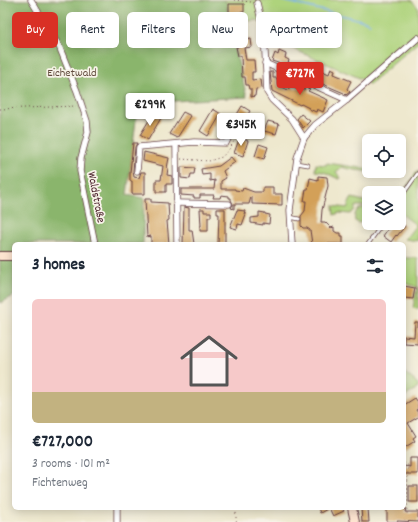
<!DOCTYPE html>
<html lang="en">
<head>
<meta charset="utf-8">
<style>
	:root { --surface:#fff; --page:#f6f6f7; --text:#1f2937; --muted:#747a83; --accent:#d93025 }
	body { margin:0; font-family:Dekko,sans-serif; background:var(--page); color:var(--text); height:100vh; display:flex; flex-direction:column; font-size:15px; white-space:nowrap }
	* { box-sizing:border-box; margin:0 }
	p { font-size:13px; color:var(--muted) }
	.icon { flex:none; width:22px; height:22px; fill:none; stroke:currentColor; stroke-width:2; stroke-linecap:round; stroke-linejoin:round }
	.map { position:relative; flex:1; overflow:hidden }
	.details { position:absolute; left:12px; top:242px; width:394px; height:268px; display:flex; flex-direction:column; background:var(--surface); border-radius:6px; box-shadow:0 2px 10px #0003 }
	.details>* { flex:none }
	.guide { position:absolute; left:12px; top:12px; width:394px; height:36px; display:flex; gap:8px }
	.buttons { position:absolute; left:362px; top:134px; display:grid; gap:8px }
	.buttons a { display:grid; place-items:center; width:44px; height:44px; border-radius:6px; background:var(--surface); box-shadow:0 2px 10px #0003; font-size:20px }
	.price { position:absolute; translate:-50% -34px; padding:0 9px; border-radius:4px; background:#fff; color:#222; font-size:13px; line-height:26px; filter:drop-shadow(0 1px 2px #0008) }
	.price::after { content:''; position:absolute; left:50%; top:24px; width:12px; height:9px; margin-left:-6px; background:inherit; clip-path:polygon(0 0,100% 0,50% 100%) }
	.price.on { background:var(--accent); color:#fff }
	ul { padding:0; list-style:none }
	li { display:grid; align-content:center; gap:8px; height:212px; padding:0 20px }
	li span { display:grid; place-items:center; height:124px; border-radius:6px; color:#555 }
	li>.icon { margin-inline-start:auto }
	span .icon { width:72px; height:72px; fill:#fffc; stroke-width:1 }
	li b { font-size:17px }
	h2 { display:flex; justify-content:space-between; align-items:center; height:48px; padding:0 20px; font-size:17px }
	.tag { padding:0 14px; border-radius:6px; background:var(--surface); box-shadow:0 2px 10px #0003; font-size:14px; line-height:36px }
	.tag.on { background:var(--accent); color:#fff }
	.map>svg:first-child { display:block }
</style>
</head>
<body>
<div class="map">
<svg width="418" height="522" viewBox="0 0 418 522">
	<rect width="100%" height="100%" fill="#f7f3e8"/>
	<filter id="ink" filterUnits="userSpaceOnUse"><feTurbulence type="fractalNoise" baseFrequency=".025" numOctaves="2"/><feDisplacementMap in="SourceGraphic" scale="8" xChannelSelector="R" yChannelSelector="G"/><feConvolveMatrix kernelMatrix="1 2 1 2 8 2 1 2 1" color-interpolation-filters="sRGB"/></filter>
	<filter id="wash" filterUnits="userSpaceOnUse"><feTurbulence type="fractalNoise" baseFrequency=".012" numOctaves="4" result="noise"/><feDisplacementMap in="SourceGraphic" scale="16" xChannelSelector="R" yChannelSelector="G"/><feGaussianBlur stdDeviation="0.9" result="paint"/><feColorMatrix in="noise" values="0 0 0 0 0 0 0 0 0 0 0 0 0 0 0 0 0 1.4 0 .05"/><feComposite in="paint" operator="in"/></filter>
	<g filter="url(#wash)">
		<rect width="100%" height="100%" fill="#eee8ce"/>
		<g fill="#aed37c" stroke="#7c7954">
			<path d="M224,0h187l7,7v35l-49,43 -3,-4 -100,-44v-17l-36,2 -4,-20z"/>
			<path d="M327,163l42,6v2l21,2v2h-4l-3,-1 -2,2c-10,-7 -27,-4 -39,-9l-6,5 5,6 -2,1 -15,-7 -9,-1 1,-7 10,1z"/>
			<path d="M418,170v71l-13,-2 11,-14 -17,-13v-15z"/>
			<path d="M352,198l12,3 5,-2v7h-13l-2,5 -4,3 -11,-1 -5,2 -1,-9 14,2 3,-7z"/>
			<path d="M361,208h8c0,8 -3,12 -10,15l-4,-2c-1,-6 1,-11 6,-13z"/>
			<path d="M404,258h14v51l-5,-1 4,-21 -13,-4z"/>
			<path d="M404,372l14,12v4l-14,9z"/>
		</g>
		<path fill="#8ab56c" stroke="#6a6a4c" d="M0,0h224l2,2 6,36 15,59 -109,6 -11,92 17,3 -1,46h-129v52l-14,7z"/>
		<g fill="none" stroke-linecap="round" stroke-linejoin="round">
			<path stroke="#7cb3ec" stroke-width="1.5" d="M280,0l85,21 5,3"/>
		</g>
		<g id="blocks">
			<g fill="#d3a059">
				<path d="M229,4h15v8l-15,1z"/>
				<path d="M246,34v6l5,-1 1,8 -8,1 2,12h8l1,12h-3v8l9,-1 1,9 -6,1 -1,7 -4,1v-8h-2l-1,-4h-2l-1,-8h-3l-1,-21h-3l-2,-9h2l-1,-12z"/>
				<path d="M279,51l7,3 -1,4 4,2 -2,6 -15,-5 3,-8 3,2z"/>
				<path d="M316,68l13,6 2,-6 4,2 -1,4 17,7 -4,8 3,3 -4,3 -2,-2 -33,-14z"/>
				<path d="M270,72h3v6h4l1,7 10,5 2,-4 6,3 1,-2 7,3 1,-3 5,2 -2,2 20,9 -5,12 -6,-3 -1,3 -7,-3v-1l-8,-4 -1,1 -28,-14z"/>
				<path d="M242,106l8,5 -13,22 -8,-5z"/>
				<path d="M213,109l8,5 -13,22 -8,-5z"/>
				<path d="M183,112l8,4 -14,22 -8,-4z"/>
				<path d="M153,114l8,4 -13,22 -8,-5z"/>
				<path d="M301,114l9,7 -7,7 -6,-9z"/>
				<path d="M268,121l11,3 -3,10 -12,-3z"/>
				<path d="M240,137l8,4 -5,15 -9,-3z"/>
				<path d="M133,143h4l-2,4 -2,24 1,6 5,1 2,-6h4v22h-13v-13h-2v-8z"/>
				<path d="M259,144l9,3 -4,12 -9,-3z"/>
				<path d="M144,152l25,6 -2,10h1l-1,7 5,1v8h-6v8h-10v-12h5l2,-14 -20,-5z"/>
				<path d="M231,157l4,5 -12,9 3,7 -5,3v8h14v1l7,1 1,-3 11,4h9v-5h10v7h9v11l-30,-1v-7h-1l-2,7h-15v5l-3,-1 2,-4 -2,-4v-2h-2v-2l-8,-1 -1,3h-7l1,-3h-14v3h-6v-2l-13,-1v-6h33l1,-9 -5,1v-7l-8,1 -1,-6 18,-3z"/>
				<path d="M181,167l14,1 -1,6h-3l-1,5 -9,-1z"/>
				<path d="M318,176l9,1 1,9 -6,24 -1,12h4l6,6 3,-1v4l3,2h4v3h2v8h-31l-2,-14 -3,-2h-4l-2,-2v-10l4,-5 1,-10h-2l2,-12h2l2,-11 8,2z"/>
				<path d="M145,199h6v3l17,1 1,17 -2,1 2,23h-18v-8l-4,1z"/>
				<path d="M184,207l5,1v22h3l2,14h-11z"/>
				<path d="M200,209h4v3h7v5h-3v14h-8v-5h1z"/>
				<path d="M217,209h8v35h-7l1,-30h-2z"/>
				<path d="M237,210l8,1 -1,3h2l-4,11 -4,-1 -1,5 -7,-2z"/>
				<path d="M259,212l6,1v1l5,1 -1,9 -6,-1v2l-12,-2v-5l8,-1z"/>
				<path d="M399,221l6,5 -8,10 -1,-1 -5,7 -8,-6 9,-13h7z"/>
				<path d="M404,286l11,2 -2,11 -9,-1z"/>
				<path d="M415,322h3v22l-14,-1v-7l10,1z"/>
				<path d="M415,398l3,4v6l-2,2 2,3v4l-10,6 8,13 -3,2 2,3 -11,7v-43z"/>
				<path d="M410,458h8v16h-14v-8l6,1z"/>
				<rect x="409" y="486" width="9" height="16"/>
				<path d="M318,508h24l2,3 -11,5 -4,-8 -9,5z"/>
				<path d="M361,508h7l1,14h-7z"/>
				<path d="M387,508h19l-1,4h13v10l-21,-1v1h-10z"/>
			</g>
		</g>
	</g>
	<g filter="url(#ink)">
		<use href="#blocks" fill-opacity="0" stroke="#633d43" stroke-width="1"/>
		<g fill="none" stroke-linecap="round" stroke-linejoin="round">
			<g stroke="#633d43" stroke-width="4.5">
				<g id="lane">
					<path d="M296,163l12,2"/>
					<path d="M399,200l19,-27"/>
					<path d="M290,217l9,2"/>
					<path d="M368,244l15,-21"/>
				</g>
			</g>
			<g stroke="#633d43" stroke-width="7">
				<g id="street">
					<path d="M31,0l28,46 18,45 10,30 1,11 -7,26 -1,13 15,73"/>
					<path d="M257,3l7,29 3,60 5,8 20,19 12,19"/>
					<path d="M265,63l82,37"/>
					<path d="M176,145l1,99"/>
					<path d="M137,171l2,-24 55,-5 32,1 4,-8"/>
					<path d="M176,203l53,1"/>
					<path d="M292,244l-2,-34 7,-52 7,-20 11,-13 32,-25 71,-62"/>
					<path d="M117,522v-14"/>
				</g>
			</g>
			<g stroke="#633d43" stroke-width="10">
				<g id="secondary">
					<path d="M0,256h14"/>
					<path d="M352,508l3,14"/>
				</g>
			</g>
			<g stroke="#633d43" stroke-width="1" stroke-dasharray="1 3" stroke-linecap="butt">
				<path d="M234,0l17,2"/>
				<path d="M0,109l76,-3"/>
				<path d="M181,159l28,2 13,-4 8,-9 21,-36"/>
				<path d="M404,463l4,2 -1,50"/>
				<path d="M236,522v-14"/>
				<path d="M406,522v-4"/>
			</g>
			<use href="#lane" stroke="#fff" stroke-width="3"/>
			<use href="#street" stroke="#fff" stroke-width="5.5"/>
			<use href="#secondary" stroke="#fde4d0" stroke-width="8"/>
		</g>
	</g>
	<g text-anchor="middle" stroke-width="3.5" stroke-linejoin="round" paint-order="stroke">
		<g font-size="12" fill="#634c3f" stroke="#f7f3e8">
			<text x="72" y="76">Eichetwald</text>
		</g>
		<g font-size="12" fill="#4a1f2b" stroke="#f7f3e8">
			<text transform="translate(97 197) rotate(79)" y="4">Waldstraße</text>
		</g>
	</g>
</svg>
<div class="buttons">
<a><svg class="icon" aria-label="locate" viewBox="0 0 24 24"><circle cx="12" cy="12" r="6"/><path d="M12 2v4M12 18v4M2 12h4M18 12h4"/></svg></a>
<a><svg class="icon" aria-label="layers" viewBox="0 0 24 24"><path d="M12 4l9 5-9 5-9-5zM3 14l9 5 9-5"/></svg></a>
</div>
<b class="price on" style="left:300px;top:96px">€727K</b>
<b class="price" style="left:150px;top:127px">€299K</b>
<b class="price" style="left:241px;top:147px">€345K</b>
<div class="guide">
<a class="tag on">Buy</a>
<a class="tag">Rent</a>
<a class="tag">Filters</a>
<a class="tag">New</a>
<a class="tag">Apartment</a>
</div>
<section class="details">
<h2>3 homes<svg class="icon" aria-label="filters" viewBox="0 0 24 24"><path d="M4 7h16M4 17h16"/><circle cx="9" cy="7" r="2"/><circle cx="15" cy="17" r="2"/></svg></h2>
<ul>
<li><span style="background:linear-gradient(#f6c9c9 75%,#c2b280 0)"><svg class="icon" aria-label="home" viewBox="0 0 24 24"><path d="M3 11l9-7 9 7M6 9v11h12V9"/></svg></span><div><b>€727,000</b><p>3 rooms · 101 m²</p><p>Fichtenweg</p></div></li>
</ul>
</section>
</div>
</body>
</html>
